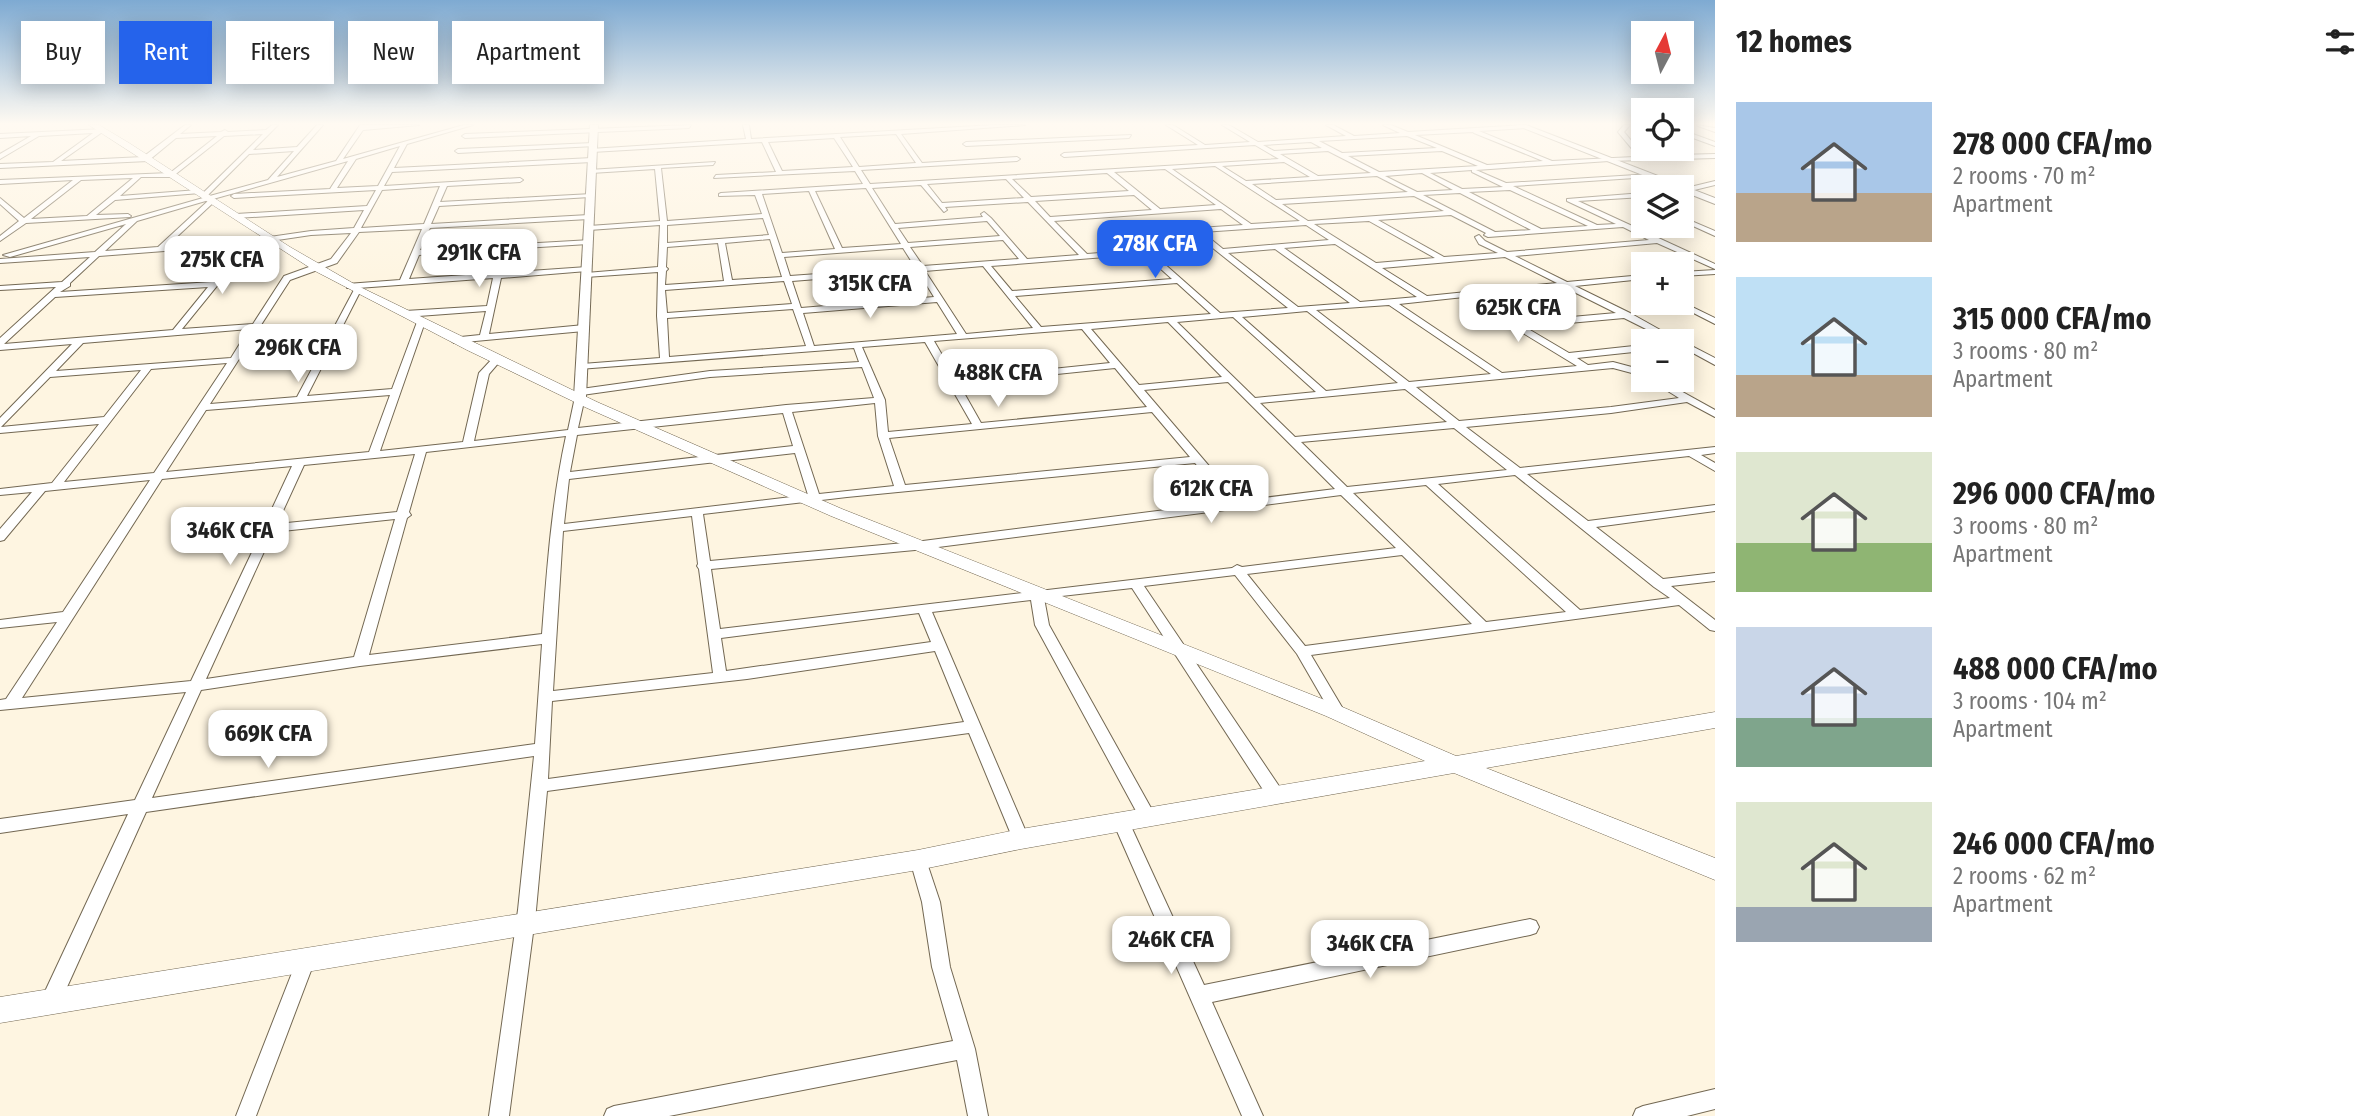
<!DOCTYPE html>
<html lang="en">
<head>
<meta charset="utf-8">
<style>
	:root { --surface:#fff; --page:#f6f6f6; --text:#222; --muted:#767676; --accent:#2563eb }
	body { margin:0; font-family:"Fira Sans Condensed",sans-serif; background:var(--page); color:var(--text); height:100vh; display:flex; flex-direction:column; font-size:26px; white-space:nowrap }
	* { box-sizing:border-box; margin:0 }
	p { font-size:23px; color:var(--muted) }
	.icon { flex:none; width:38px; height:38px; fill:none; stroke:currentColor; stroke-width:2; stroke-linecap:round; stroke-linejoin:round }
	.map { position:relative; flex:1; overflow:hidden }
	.panel { display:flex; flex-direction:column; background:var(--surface); width:665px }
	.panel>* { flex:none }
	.top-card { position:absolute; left:21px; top:21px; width:665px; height:63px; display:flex; gap:14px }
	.needle { width:46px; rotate:7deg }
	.controls { position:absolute; left:1631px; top:21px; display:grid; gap:14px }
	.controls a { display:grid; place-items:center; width:63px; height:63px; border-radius:0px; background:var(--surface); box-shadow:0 4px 18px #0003; font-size:35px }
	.price { position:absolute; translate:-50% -60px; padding:0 16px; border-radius:14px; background:#fff; color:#222; font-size:23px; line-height:46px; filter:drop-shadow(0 2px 4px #0008) }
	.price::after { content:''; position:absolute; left:50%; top:42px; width:21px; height:16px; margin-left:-10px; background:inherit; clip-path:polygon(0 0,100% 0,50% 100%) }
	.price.active { background:var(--accent); color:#fff }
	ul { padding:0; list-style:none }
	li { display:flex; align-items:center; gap:21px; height:175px; padding:0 21px }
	li span { display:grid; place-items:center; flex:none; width:196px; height:140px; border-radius:0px; color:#555 }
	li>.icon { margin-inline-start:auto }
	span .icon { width:84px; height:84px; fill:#fffc; stroke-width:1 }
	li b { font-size:30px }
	h2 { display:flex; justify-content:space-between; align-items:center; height:84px; padding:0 21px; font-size:30px }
	.chip { padding:0 24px; border-radius:0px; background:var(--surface); box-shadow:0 4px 18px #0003; font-size:24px; line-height:63px }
	.chip.active { background:var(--accent); color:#fff }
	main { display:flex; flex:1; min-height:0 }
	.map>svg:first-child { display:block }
</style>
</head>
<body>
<main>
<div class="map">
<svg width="1715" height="1116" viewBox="0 0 1715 1116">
	<rect width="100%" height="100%" fill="#fef5e1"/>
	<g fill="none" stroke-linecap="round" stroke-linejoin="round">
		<g stroke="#736853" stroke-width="2">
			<g id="minor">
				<path d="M185,125h6l-11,9 41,-2 4,-2 3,2 38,-2 6,-5h6l-25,25 44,-3 20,-22h6l-46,52 59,-16 24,-36h59l-56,5 -20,29 121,-34h9l-66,19 -13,24 198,-10 3,2 -3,2 -200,10 -8,14 136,-8 3,2 -3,2 -73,4 -7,16 152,-8v2l-2,1 -151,9 -8,18 158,-9 3,2 -3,2 -159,9 -10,22 171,-10v4h-3l-81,5 -5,24 85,-6 4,2 -4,2 -86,7 -12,56 95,-9 4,3 -4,3 -130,12 -4,-3 1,-2 29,-3 6,-24 -81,6 -4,-3 4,-3 82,-5 6,-28 -135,10 3,2 -54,106 85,-7 25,-67 7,-2 1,2 -45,129 83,-9 16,-69 14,-15 3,-1 5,3 -12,14 -15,67 94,-11 7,-33 4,-3 -3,-2 5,-3 129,-18 149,-9 -5,-14 -275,21v-4l3,-1 78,-6 -3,-42 1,-44 -72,5 -4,-2 4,-2 72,-6 2,-42 -71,5 -4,-2 4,-2 71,-5 -5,-52 -64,4 -2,-3 126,-8 -2,3 -52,3 6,53 95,-7 -7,-19 -36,1v-2l2,-1 142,-9 -8,-13 -141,7 2,-3 60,-3 -14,-30 -170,10 -2,-3 156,-10 -3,-14h6l2,14 243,-14h31l-124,9 21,29 95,-6 3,2 -3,2 -156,9 9,14 409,-25 -24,-14 -191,12 -3,-2 3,-2 134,-8 -32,-20h7l32,20 45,-3 -28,-17h7l29,17 88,-6 -20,-11h7l21,11 46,-3 -17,-8h8l17,7 117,-7 2,3 -48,3 73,30 82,-4 -1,-7 -15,-18 6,-7h6l-6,7 15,18 1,6 75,-2v4l-106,3 -133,9 30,13 146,-9 -2,3 -137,9 84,39 19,-1 -49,-23v-2l76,-6v4l-65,4 137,63v5l-58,-26 -142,13 52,26 76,-7v4l-68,7 55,27 50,28h-10l-46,-23 -99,9 44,26 74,-8v6l-66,7 11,7 25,-3 30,8v6l-30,-8 -197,19 43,34 152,-14 68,-9 -29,-18h11l54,30v7l-28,-15 -76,11 -145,14 54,41 195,-21v6l-14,2 14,8v8l-26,-15 -162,18 61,47 127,-16v6l-119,16 67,52 52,-6v8l-44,5 44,34v11l-5,-1 -31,-25 -368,50 35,59 -2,4 -5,1 -5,-1 -37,-64 -62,-79 -91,11 139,206 2,5 -2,5 -6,1 -6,-1 -139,-214 -88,10 5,27 107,192 -2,5 -6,2 -6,-2 -107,-197 -4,-25 -99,12 97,227 -2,5 -6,2 -6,-2 -46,-111 -422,58 -11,119 -27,206h-20l29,-206 16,-154 -388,56 -88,195 -7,2 -7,-2 -3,-7 87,-186 -128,19v-14l135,-19 51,-108 -186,18v-10l6,-1 51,-77 -57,6v-8l63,-8 87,-132 -105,11 -41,49 -4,1v-12l32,-37 -32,3v-6l52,-6 47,-59 -99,9v-15l72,-74 -72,6v-12l56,-51 -56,3v-4l62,-4 28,-25 -90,6v-4l95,-7 31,-28 -116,33 -7,-2 200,-57 -3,-2 1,-1 62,-61 -39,2 -52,41h-31l-21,19 78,-6 2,1v2l-85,7 -19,15 32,-1 3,2 -1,1 -104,6 -26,18v-5l19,-15 -19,-17v-6l24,20 49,-38 -73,4v-4l170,-7 47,-37 -41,2 -28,23 -148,7v-4l53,-2 40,-29 -54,3 -39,23v-5l31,-18 -31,2v-4l104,-5 2,3 -5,1 -40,28 82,-4zM1473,132l1,1 69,28 -56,4 -72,-30zM896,134l20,29 -57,4 -19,-30zM1407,136l30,12 -95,5 -23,-12zM834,138l19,29 -71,4 -14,-29zM1311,142l11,6 -48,3 -11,-6zM400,146l-22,40 -41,2 19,-29zM294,151l-26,29 -62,17 43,-43zM1328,151l43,22 -53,3 -38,-22zM1442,151l36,15 -99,6 -31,-16zM348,161l-18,28 -96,5 -3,2 3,2 142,-8 -9,16 -131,8 -3,2 3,2 128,-8 -10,18 -43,3 -70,10 -74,5 47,-44 -1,-3zM1284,162l26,15 -64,4 -24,-15zM1215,166l85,55 -49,3 -79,-55zM1165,169l51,36 -56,4 -46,-37zM1472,170v2l31,15 -41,2 -32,-16zM1107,173l22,18 -98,6 -19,-18zM1422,173l31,17 -36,2 -32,-16zM1377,176l31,16 -132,8 -24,-16zM133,178l-46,38 -56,3 50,-39zM1006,179l18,19 -82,5 -15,-19zM921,185l23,27 3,-2 -2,-3 83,-5 51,53 -52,4 -36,-41 -7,-6 -3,2 2,3 -88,7 -23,-36zM440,186l-16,38 -63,4 21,-38zM866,188l35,56 -59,4 -27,-57zM1510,190l78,36 -47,3 -72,-37zM809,191l26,58 -53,4 -20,-59zM1460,193l71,37 -36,2 -72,-37zM1134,195l18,15 -102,7 -15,-16zM1414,196l30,15 -136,10 -26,-17zM209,200l-51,47 -53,4 32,-30zM1221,209l22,16 -116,8 -4,2 4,2 67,-4 94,75 -68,5 -77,-68h-6l-1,2 3,3 -52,4 -33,-33zM1451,215l35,18 -2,2 4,2 135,-10 26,13 -142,12 -22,-11 -6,-6 -4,2 4,7 19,9 -54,4 -66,-37zM763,218l6,17 -102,8v-18zM987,221l13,15 -92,7 -10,-15zM1369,221l66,37 -59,5 -62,-39zM1306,225l23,15 -106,9 -21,-17zM422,229l-22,51 -53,4v4h8l-58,109 -87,7 80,-124 47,-17 22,-31zM351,233l-20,26 -47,17 -31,48 -71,5 69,-85 60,-9zM770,239l12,38 -50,3 -7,-37zM1003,240l16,19 -96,7 -13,-19zM718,243l6,38 -59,4 1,-14 2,-2 -2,-2 1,-20zM1335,244l82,53 -57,5 -76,-54zM243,245l-31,37 -152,10 10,-6v-3l29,-27zM903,248l12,19 -125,9 -6,-19zM1275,249l75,54 -52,4 -70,-54zM500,250l-6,23 -85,6 10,-24zM1144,254l28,25 -160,12 -21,-25zM1505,257l52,26 -130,13 -45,-28zM983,266l50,62 -67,6 -41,-63zM918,271l16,26 -133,11 -9,-27zM784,281l8,23 -125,9 -2,-23zM1177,283l34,31 -170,13 -26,-31zM208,287l-35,43 -169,14 51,-47zM1564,287l52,26 -99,9 -43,-26zM1464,297l113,69 -75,7 -103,-69zM937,302l20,32 -143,12 -11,-33zM1389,305l102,69 -82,8 -93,-72zM793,309l13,37 -137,11 -2,-39zM1307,311l91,72 -72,8 -84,-74zM1233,317l83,75 -61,6 -78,-76zM1168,322l54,55 -83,8 -48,-56zM249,329l-18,29 -175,13 27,-28zM1082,329l28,34 -154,16 -22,-38zM925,342l47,82 -84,8 -3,-32 -23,-53zM227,363l-73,110 -90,9 87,-113zM862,367l12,31 -88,7 -208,23 7,-31 -3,-2 128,-18zM1115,368l32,39 -166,16 -22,-39zM141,370l-37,47 -103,10 49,-50zM1228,382l107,107 -96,12 -95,-111zM1405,389l42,33 -152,15 -35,-34zM390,395l-21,57 -203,20 40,-62zM875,403l3,33 16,50 -75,8 -27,-82zM1152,412l38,45 -285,28 -16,-47zM783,413l10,33 -223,26 7,-37zM1454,428l53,42 -160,17 -46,-45zM566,436c-14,64 -19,131 -24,198l-173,21 38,-137 4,-3 -2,-3 17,-60zM795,453l13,42 -244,29 5,-45zM415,454l-18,58 -120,12 27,-59zM1195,463l33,39 -313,40 -205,19 -7,-47 144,-17zM292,466l-28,60 -4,3 2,2 -71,150 -169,17 140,-219zM1515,475l139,112 16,11 -90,12 -142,-126zM1426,485l140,127 -80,10 -133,-129zM1341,495l55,53 -154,19 -5,-2 -5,3 -512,61 -9,-60 204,-19zM692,516l6,48 -1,2 2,3 14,104 -160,18 10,-160zM395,519l-41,138 -148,22 67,-147zM1402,555l70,69 -167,22 -58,-72zM919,613l12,29 -205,29 -5,-33zM542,644l-7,100 -383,54 49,-108 159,-24zM935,651l29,71 -416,57 4,-78 195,-22z"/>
				<path d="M691,125l-2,3 -224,10 -3,-2 3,-2z"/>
				<path d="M1697,125l18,3v4l-17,-6z"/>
				<path d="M1682,130l33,12v4l-33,-12z"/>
				<path d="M1131,135l-2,3 -163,8 -3,-2 3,-2z"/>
				<path d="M593,143l2,3 -137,7 -3,-2 3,-2z"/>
				<path d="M1715,181v4l-33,8v-4z"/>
				<path d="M1682,217l33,14v5l-33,-15z"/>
				<path d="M1715,270v4l-33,2v-4z"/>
				<path d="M1682,302l33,16v6l-41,-21z"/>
				<path d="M1682,341l33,17v7l-33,-18z"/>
				<path d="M1121,815l6,2 2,5 75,163 326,-66 6,2 3,6 -3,6 -6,2 -318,67 51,114h-21l-129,-294 2,-5z"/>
				<path d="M918,853l6,2 2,5 14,42 10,65 25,82 13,67h-20l-11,-56 -288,56h-65l3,-7 7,-3 339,-65 -21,-74 -10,-65 -12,-42 2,-5z"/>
				<path d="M306,951l7,3 2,6 -59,156h-20l61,-156 2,-6z"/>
				<path d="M1715,1089v20l-28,7h-54l3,-7 7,-3z"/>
			</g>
		</g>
		<g stroke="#736853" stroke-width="2">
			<g id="tertiary">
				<path d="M590,125h8l-12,272 -6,4 -6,-4z"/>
				<path d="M1516,125h10l189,73v6l-33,-13v-4h-9z"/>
			</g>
		</g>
		<g stroke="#736853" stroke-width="1">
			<path id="secondary" d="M89,125h10l30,18 161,104 66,38 241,117 245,107 498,197 116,50 259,-44v16l-229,40 229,90v22l-261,-107 -433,76 -103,21 -918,153v-26l918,-147 103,-21 404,-68 -99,-45 -495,-200 -244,-108 -120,-58 -152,-79z"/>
		</g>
		<use href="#minor" fill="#fff" fill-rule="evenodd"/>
		<use href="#tertiary" fill="#fff" fill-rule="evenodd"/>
		<use href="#secondary" fill="#fff" fill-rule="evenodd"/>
	</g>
	<linearGradient id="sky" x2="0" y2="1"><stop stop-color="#7eaad2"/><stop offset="0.44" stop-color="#fffaf2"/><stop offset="1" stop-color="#fffaf2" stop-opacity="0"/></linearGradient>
	<rect width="1715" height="281" fill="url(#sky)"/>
</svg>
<div class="controls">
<a><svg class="needle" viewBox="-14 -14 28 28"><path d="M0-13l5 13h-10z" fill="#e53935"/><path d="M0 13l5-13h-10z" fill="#767676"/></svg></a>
<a><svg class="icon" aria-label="locate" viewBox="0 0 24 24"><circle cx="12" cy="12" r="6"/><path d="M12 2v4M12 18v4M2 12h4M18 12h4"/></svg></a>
<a><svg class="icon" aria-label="layers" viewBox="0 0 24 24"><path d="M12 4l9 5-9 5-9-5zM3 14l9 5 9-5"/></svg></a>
<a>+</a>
<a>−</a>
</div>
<b class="price active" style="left:1155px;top:280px">278K CFA</b>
<b class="price" style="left:479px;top:289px">291K CFA</b>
<b class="price" style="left:222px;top:296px">275K CFA</b>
<b class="price" style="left:870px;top:320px">315K CFA</b>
<b class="price" style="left:1518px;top:344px">625K CFA</b>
<b class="price" style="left:298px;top:384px">296K CFA</b>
<b class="price" style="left:998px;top:409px">488K CFA</b>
<b class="price" style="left:1211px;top:525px">612K CFA</b>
<b class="price" style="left:230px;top:567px">346K CFA</b>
<b class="price" style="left:268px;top:770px">669K CFA</b>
<b class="price" style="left:1171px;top:976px">246K CFA</b>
<b class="price" style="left:1370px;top:980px">346K CFA</b>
<div class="top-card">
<a class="chip">Buy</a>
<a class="chip active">Rent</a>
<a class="chip">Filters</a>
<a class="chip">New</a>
<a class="chip">Apartment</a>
</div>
</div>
<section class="panel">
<h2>12 homes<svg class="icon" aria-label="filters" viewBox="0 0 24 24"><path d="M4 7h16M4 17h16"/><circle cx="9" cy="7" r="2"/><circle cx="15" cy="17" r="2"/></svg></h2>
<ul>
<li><span style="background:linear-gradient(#a9c7e8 65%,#b9a48a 0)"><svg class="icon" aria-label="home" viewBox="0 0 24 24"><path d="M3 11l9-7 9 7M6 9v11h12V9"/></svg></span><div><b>278 000 CFA/mo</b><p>2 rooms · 70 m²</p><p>Apartment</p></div></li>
<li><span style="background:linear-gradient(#bfe0f5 70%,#b9a48a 0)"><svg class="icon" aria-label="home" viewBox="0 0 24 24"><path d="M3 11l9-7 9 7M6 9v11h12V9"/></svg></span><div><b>315 000 CFA/mo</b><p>3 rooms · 80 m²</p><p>Apartment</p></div></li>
<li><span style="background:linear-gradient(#dfe7d0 65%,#8fb573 0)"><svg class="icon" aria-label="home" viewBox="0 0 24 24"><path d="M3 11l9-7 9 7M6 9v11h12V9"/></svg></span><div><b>296 000 CFA/mo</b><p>3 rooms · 80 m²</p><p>Apartment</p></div></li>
<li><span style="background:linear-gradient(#c9d6e8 65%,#7fa58c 0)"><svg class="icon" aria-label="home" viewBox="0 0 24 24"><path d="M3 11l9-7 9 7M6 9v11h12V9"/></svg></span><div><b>488 000 CFA/mo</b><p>3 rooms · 104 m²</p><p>Apartment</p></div></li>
<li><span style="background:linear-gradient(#dfe7d0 75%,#9aa5b1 0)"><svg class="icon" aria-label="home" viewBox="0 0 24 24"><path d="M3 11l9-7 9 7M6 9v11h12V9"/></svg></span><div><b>246 000 CFA/mo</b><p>2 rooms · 62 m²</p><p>Apartment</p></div></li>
</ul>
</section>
</main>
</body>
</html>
